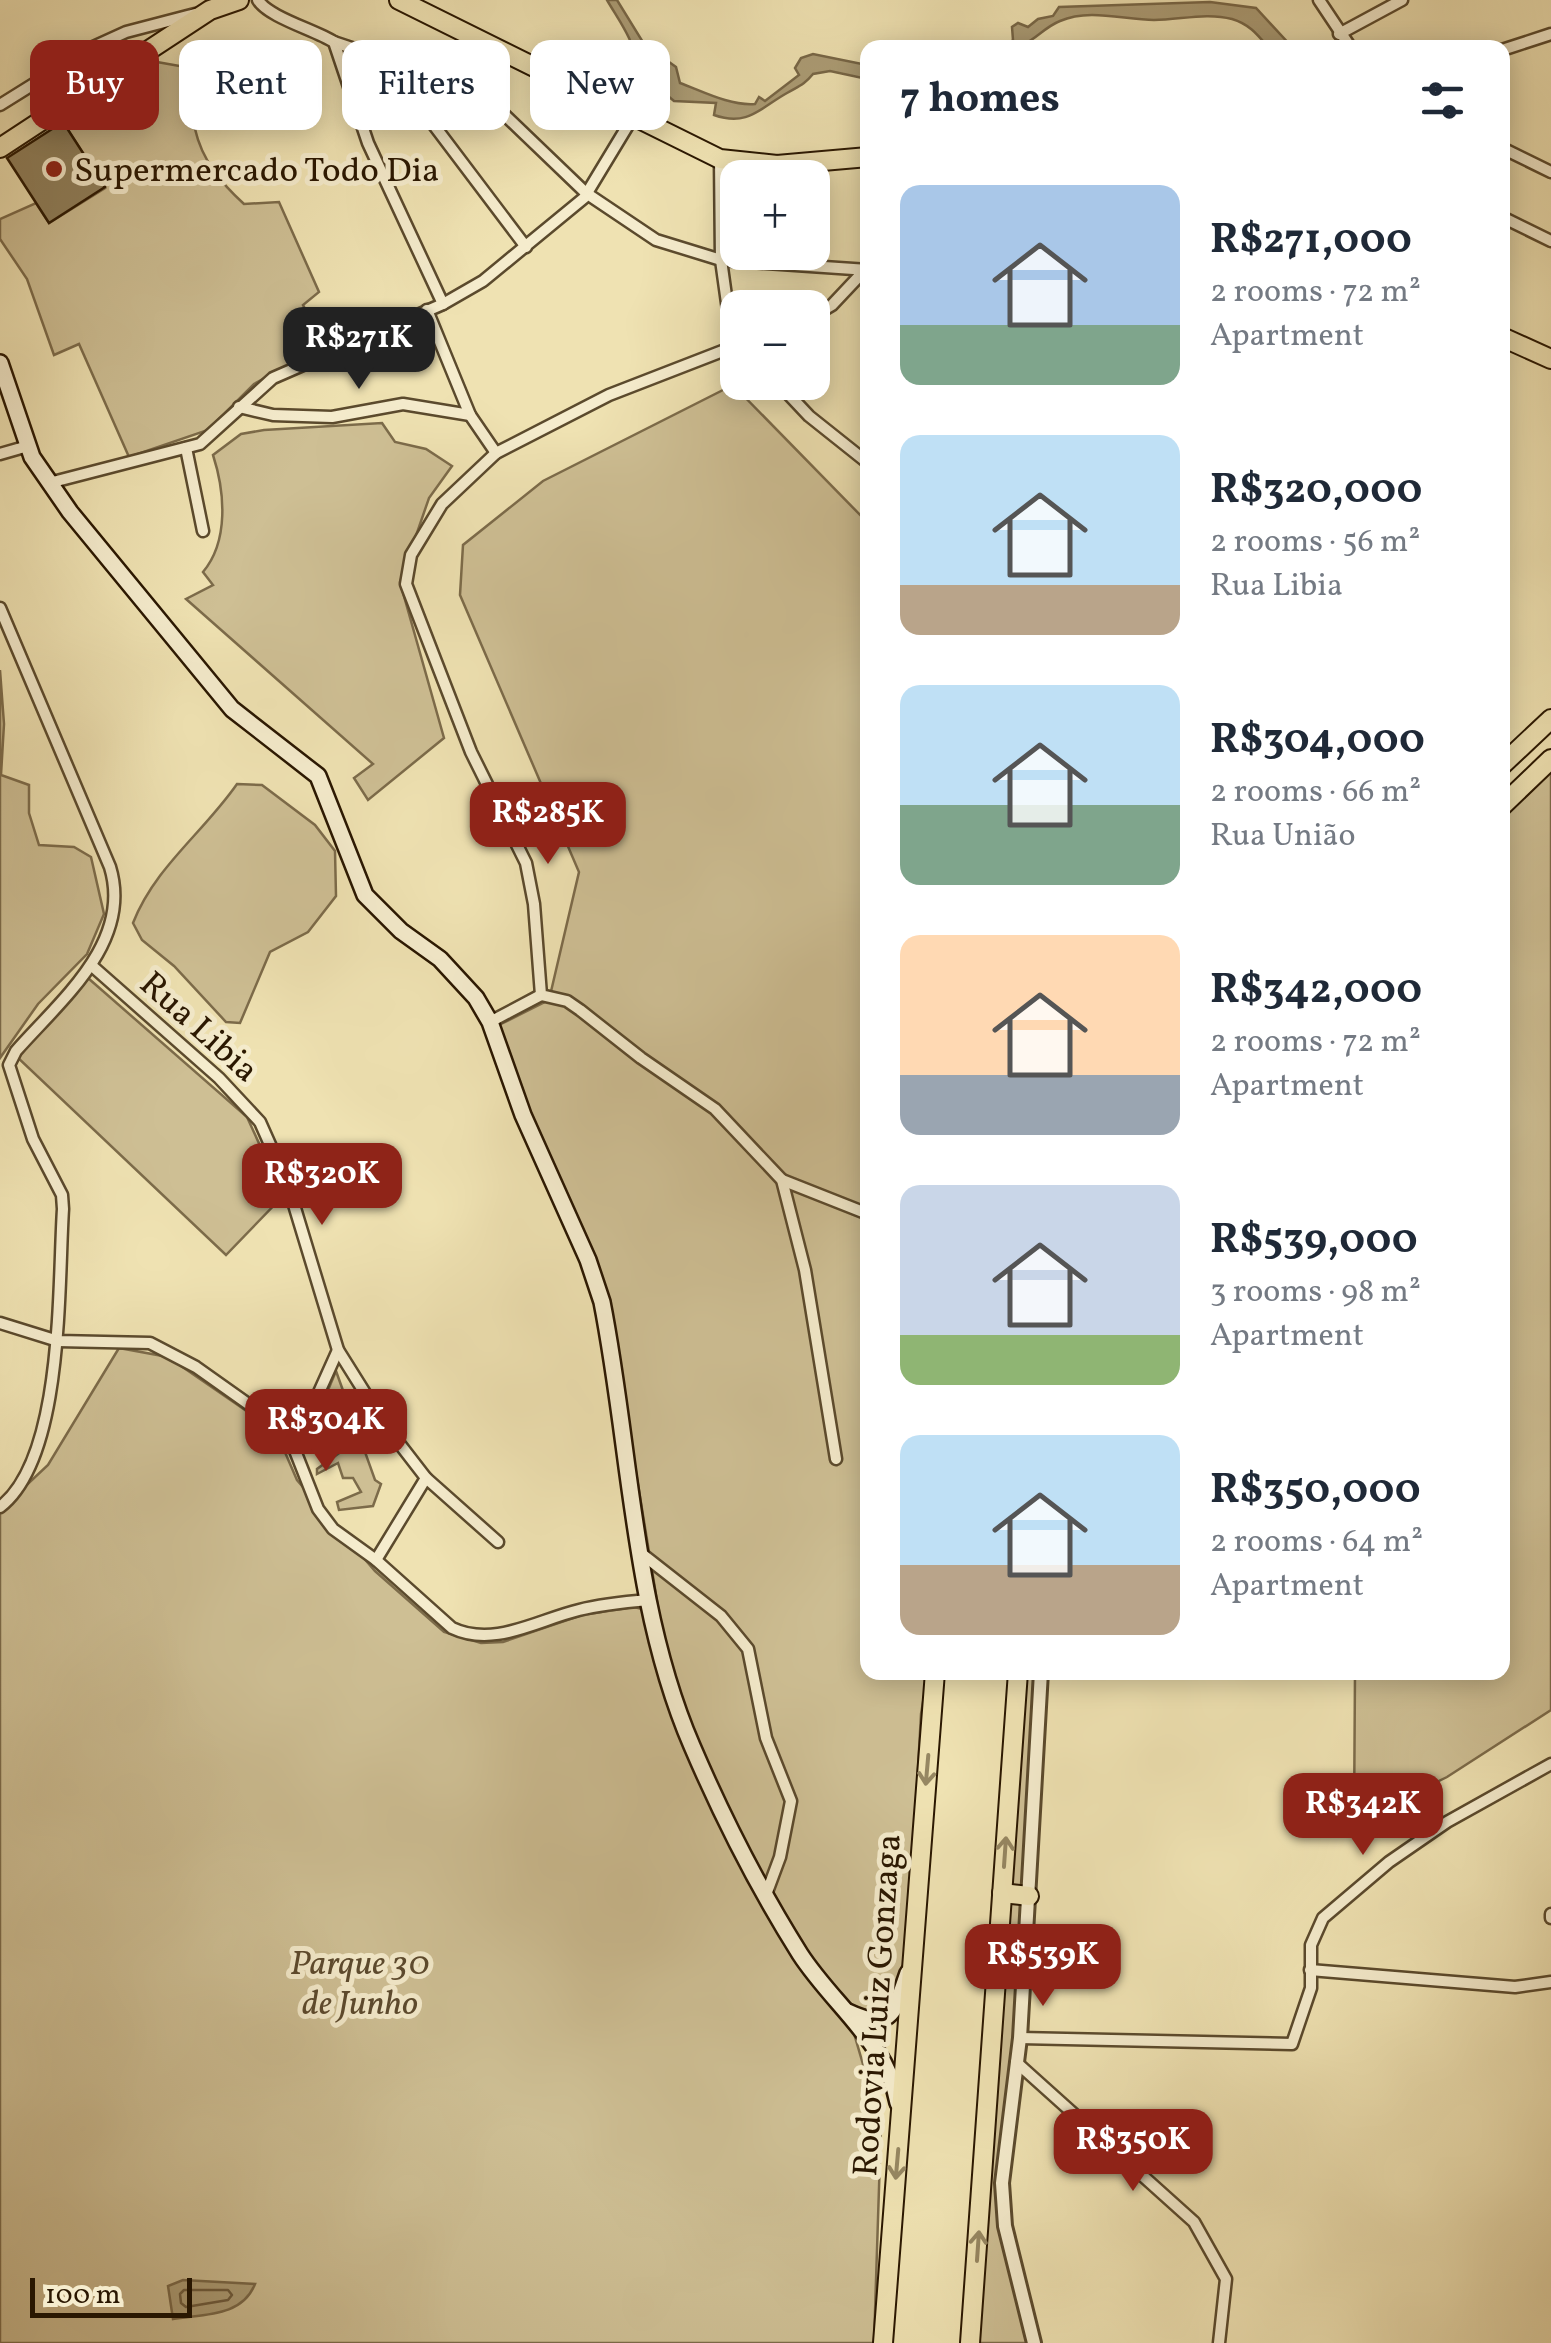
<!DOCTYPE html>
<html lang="en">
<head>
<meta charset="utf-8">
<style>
	:root { --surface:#fff; --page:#f6f6f7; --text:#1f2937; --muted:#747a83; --accent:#8f2418 }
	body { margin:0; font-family:Vollkorn,serif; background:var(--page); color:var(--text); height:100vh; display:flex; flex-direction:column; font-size:38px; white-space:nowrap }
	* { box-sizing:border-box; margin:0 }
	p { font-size:32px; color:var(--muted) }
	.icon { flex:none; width:55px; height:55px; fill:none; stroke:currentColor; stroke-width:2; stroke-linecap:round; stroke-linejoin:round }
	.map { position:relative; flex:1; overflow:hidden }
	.side { position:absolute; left:860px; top:40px; width:650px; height:1640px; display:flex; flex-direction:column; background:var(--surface); border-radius:20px; box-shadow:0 5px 25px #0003 }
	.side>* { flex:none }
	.guide { position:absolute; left:30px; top:40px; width:680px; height:90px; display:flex; gap:20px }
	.fabs { position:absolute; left:720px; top:160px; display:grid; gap:20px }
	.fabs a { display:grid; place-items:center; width:110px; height:110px; border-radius:20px; background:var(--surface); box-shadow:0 5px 25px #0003; font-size:50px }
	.scale { position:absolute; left:30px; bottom:25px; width:162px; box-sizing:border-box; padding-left:10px; border:5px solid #2a1701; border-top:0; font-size:28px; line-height:35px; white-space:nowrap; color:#2a1701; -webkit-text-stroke:8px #f5eccd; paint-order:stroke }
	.price { position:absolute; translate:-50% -85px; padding:0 22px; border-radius:20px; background:var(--accent); color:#fff; font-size:32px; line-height:65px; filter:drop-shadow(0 2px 5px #0008) }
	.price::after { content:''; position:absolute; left:50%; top:60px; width:30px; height:22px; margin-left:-15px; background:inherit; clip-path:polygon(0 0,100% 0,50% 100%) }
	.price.current { background:#222; color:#fff }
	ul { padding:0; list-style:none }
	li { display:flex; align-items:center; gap:30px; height:250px; padding:0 40px }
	li span { display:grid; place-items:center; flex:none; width:280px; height:200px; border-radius:20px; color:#555 }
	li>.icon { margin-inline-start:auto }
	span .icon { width:120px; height:120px; fill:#fffc; stroke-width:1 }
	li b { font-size:42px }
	h2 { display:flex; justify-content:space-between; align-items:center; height:120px; padding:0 40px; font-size:42px }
	.pill { padding:0 35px; border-radius:20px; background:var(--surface); box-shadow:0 5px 25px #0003; font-size:35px; line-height:90px }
	.pill.current { background:var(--accent); color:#fff }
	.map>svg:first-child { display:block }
</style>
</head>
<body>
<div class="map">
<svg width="1551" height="2343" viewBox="0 0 1551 2343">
	<rect width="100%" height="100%" fill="#efe2b2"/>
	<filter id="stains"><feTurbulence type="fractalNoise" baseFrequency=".002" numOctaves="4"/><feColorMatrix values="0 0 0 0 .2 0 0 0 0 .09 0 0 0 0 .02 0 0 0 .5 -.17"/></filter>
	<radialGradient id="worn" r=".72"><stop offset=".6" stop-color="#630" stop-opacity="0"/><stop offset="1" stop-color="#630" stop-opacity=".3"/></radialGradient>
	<g fill="#cebf94" stroke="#7c6b4a" stroke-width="2.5">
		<path d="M157,62l45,8 20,-5 12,29 -39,35c7,31 26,54 49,75l35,-2 40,90 -16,13 22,40 -71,39 -46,46 -79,27 -50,-113 -25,11 -27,-76 -27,-40v-20l36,-16 13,20 56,-35 -44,-69z"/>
		<path d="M733,385l134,137 1,1150 60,1 -7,41 -13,237 -18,51 -8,10 -14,4 -22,-10 35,120 -7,217h-874v-833l48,-45 71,-117 49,9 77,53 39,40 13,30 78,91 69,61 37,11 22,-1 79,-27 52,-8 25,6 -40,-245 -120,-343 50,-25 30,-128 -119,-277 3,-50 80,-64z"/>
		<path d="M382,423l13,19 31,7 26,17 -23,32 -29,84 44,156 -76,62 -14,-22 19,-14 -187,-165 27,-14 -10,-13c26,-31 22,-80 10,-117l28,-21 23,-4z"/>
		<path d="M0,670l4,54 -3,51 28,10v28l10,32 35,2 17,10 13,57 -17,40 -49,50 -38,54z"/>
		<path d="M1551,764v946l-104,67 -93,46 1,-150 147,-1 1,-863z"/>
		<path d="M237,784l25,1 53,40 20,26 1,45 -28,36 -38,20 -30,71 -14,-1 -52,-56 -32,-26 -9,-17c22,-56 70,-90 104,-139z"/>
		<path d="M88,978l159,139 36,79 -57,59 -210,-199z"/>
		<path d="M336,1371l39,109 6,4 -8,22 -34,4 -2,-8 24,-10 -8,-14h-10l-5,-15 -21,11v-5l25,-18 -12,-26 13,-10 -17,-20z"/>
		<path d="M1020,1673h19l-21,362 -21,169 34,139h-52z"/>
	</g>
	<g fill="#ac9d76" stroke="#786747" stroke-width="2.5">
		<path d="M607,0h10l27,44 32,23 4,16c22,8 50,23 75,21l4,-7 6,4 34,-26 -4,-7 6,-10 12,-4 54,11v14l-37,-8 -17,3c-9,11 -14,12 -26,19 -27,15 -39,34 -73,22l2,-12 -42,-2 -17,-14v-7l-20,-12c-3,-29 -16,-44 -30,-68z"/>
		<path d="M1210,2l46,6 36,39h-24c-11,-13 -19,-23 -36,-28 -26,-7 -52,1 -78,1 -30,0 -64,-12 -94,1 -22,9 -28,27 -54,26l7,-7 -1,-13 6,-4 10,4 10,-8 15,-3 6,-9z"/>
		<path d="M183,2280l72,4c-13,33 -51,30 -82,35l-5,-33z"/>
	</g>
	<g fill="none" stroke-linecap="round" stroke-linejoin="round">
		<path stroke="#6b5a3c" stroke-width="2.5" d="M228,2290l4,5 -4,5 -42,7 -5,-4 -1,-9 4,-4z"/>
	</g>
	<path fill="#90815d" stroke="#2a1701" stroke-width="2.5" d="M63,122l42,65 -56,36 -42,-65z"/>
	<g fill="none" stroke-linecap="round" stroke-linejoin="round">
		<g stroke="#5b4a2d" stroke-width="15">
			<g id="minor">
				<path d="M258,0c10,17 57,30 76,42l34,101 75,161"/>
				<path d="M1319,0l32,48"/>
				<path d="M1339,34l63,-34"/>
				<path d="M334,42l33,11 19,15 38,44 102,135"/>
				<path d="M1502,50l49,-16"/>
				<path d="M461,73l125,120 70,47 65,20 147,10"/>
				<path d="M0,105l93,-58 33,-15 69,-18"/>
				<path d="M1502,148l49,24"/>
				<path d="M720,159l1,101 12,86"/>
				<path d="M1502,217l49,24"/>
				<path d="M427,310l43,105 26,38"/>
				<path d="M812,317l20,-12 32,-34"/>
				<path d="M738,345l-129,50 -113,58 -54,51 -31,51 -5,29 65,168 55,111 8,41 7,91 26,6 13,9 61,48 74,51 67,71 23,90 31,189"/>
				<path d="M777,382l32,34 59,47"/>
				<path d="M239,407l34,8 59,2 71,-13 67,11"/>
				<path d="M186,448l17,83"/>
				<path d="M0,454l28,-8"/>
				<path d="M49,483l151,-39 73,-66 170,-74 40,-23 101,-83 49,-81"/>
				<path d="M0,608l110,259c23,75 -49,133 -94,184l-7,14 24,74 29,56 1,14c-5,76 1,249 -63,298"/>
				<path d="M91,965l128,113 41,44 28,63 50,165 47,75 41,53 72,64"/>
				<path d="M490,1022l51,-27"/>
				<path d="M782,1180l86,34"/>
				<path d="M0,1323l58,18 92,2 46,24 55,39 43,42 24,61 15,20 43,31 76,68c42,20 85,-8 127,-18 23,-6 46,-8 70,-10"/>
				<path d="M294,1448l44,-98"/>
				<path d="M642,1554l79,62 27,33 18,89 25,63 -11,56 -13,35"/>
				<path d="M376,1560l50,-82"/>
				<path d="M1551,1914v4"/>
				<path d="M1310,1970l205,17 36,-5"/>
				<path d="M1020,2038l272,6 19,-56v-43l12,-27 66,-56 58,-40 104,-58"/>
				<path d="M1016,2062l178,160 32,57 -7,64"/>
			</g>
		</g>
		<g stroke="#5b4a2d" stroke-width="18">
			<path id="tertiary" d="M1034,2343l-29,-117 -3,-43 18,-145 21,-366"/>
		</g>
		<g stroke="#2a1701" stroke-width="20">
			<g id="secondary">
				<path d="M0,363l32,94 38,55 162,197 86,67 47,119 36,36 39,28 36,39 14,24 33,93 65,145 14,42c29,147 30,305 90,444 30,70 67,143 108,208 33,51 87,88 98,149"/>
				<path d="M848,2012c44,21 47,-2 60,-39"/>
			</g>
		</g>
		<g stroke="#2a1701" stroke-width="22">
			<g id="primary">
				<path d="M399,0l321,159 57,6 91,-8"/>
				<path d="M0,148l210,-138 29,-10"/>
				<path d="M1502,337l49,22"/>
			</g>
		</g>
		<g stroke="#2a1701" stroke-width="22">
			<g id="trunk">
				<path d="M1502,765l49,-46"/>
				<path d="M1502,806l49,-47"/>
				<path d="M1002,1893l27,3"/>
				<path d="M883,2343l52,-671"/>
				<path d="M970,2343l48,-671"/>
			</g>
		</g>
		<use href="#minor" stroke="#f5eccd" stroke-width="10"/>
		<use href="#tertiary" stroke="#f5eccd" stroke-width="12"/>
		<use href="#secondary" stroke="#f5eccd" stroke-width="15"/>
		<use href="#primary" stroke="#efe2b2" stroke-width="18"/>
		<use href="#trunk" stroke="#efe2b2" stroke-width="18"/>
	</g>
	<defs><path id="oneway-shaft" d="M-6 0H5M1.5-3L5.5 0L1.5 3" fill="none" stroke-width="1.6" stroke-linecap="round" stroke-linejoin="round" transform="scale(2.5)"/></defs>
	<g stroke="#968762">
		<use href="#oneway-shaft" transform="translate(927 1770) rotate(95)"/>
		<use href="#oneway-shaft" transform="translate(1005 1852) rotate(-86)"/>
		<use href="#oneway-shaft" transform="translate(897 2164) rotate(95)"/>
		<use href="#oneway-shaft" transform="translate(978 2246) rotate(-86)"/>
	</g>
	<circle fill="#8f2418" stroke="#f5eccd" stroke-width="4" cx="54" cy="169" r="10"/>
	<g text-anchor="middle" stroke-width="10" stroke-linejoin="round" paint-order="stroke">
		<g font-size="35" fill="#2a1701" stroke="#f5eccd" text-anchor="start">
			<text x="74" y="181">Supermercado Todo Dia</text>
		</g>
		<g font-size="35" fill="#2a1701" stroke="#f5eccd">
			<text transform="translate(200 1026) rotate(42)" y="12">Rua Libia</text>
			<text transform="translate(876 2005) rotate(-86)" y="12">Rodovia Luiz Gonzaga</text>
		</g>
		<g font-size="35" font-style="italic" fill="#5b492d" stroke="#f5eccd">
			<text x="360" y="1974">Parque 30<tspan x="360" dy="40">de Junho</tspan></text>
		</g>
	</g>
	<rect width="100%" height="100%" filter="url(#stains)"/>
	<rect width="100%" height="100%" fill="url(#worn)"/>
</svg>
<div class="fabs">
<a>+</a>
<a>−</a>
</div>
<div class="scale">100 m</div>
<b class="price current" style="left:359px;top:392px">R$271K</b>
<b class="price" style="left:548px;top:867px">R$285K</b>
<b class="price" style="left:322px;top:1228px">R$320K</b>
<b class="price" style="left:326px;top:1474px">R$304K</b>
<b class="price" style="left:1363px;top:1858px">R$342K</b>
<b class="price" style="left:1043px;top:2009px">R$539K</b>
<b class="price" style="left:1133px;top:2194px">R$350K</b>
<div class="guide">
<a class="pill current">Buy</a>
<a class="pill">Rent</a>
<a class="pill">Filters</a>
<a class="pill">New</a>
</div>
<section class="side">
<h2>7 homes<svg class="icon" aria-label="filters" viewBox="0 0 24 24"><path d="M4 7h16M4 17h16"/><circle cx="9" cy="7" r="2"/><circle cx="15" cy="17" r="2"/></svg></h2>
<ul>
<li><span style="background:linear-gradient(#a9c7e8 70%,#7fa58c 0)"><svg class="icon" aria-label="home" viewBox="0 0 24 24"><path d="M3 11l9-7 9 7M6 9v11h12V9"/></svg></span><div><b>R$271,000</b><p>2 rooms · 72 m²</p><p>Apartment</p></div></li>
<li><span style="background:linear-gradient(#bfe0f5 75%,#b9a48a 0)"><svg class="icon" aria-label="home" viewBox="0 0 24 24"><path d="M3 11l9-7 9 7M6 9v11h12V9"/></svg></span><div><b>R$320,000</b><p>2 rooms · 56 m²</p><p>Rua Libia</p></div></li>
<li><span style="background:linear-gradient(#bfe0f5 60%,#7fa58c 0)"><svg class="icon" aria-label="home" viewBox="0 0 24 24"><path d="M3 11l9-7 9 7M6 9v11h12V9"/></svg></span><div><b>R$304,000</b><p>2 rooms · 66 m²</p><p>Rua União</p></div></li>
<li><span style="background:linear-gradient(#ffd9b3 70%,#9aa5b1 0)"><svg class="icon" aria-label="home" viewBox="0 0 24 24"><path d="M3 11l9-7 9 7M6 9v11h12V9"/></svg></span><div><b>R$342,000</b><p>2 rooms · 72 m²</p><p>Apartment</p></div></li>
<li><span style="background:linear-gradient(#c9d6e8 75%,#8fb573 0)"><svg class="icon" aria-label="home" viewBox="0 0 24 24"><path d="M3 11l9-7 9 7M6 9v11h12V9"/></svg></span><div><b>R$539,000</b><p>3 rooms · 98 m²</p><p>Apartment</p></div></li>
<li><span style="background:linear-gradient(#bfe0f5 65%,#b9a48a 0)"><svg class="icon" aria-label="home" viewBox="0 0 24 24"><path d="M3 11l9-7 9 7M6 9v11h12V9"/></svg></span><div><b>R$350,000</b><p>2 rooms · 64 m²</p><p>Apartment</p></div></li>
</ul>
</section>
</div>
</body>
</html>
